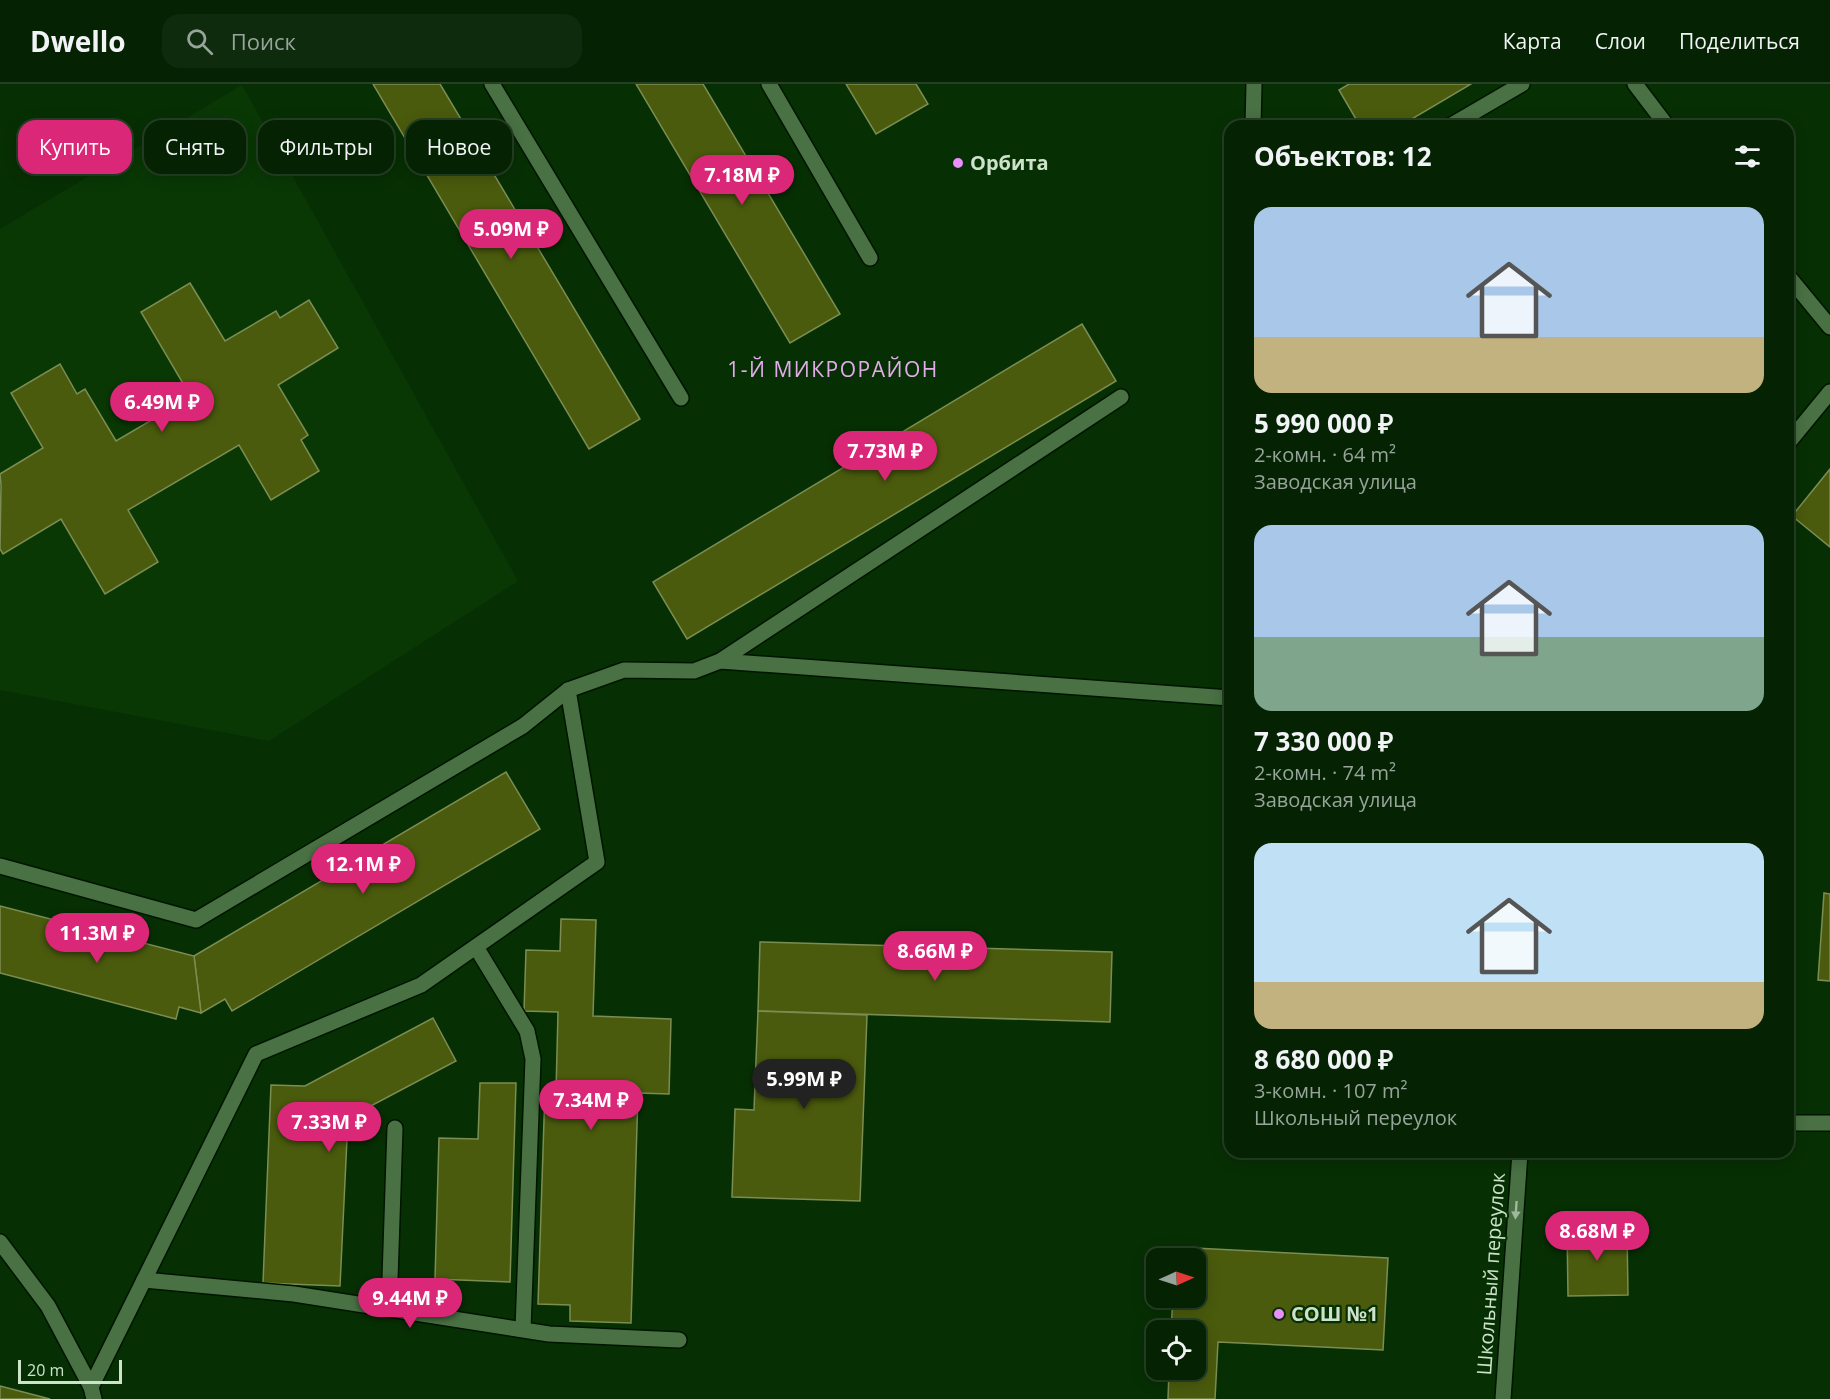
<!DOCTYPE html>
<html lang="ru">
<head>
<meta charset="utf-8">
<style>
	:root { --surface:#052303; --page:#0e2b0d; --text:#f1f3f6; --muted:#97a49a; --line:#264025; --accent:#db2777 }
	body { margin:0; font-family:"Open Sans",sans-serif; background:var(--page); color:var(--text); height:100vh; display:flex; flex-direction:column; font-size:22px; white-space:nowrap }
	* { box-sizing:border-box; margin:0 }
	p { font-size:20px; color:var(--muted) }
	.icon { flex:none; width:33px; height:33px; fill:none; stroke:currentColor; stroke-width:2; stroke-linecap:round; stroke-linejoin:round }
	.map { position:relative; flex:1; overflow:hidden }
	.details { position:absolute; left:1224px; top:36px; width:570px; height:1038px; display:flex; flex-direction:column; background:var(--surface); border-radius:18px; box-shadow:0 3px 15px #0003,0 0 0 2px var(--line) }
	.details>* { flex:none }
	.guide { position:absolute; left:18px; top:36px; width:570px; height:54px; display:flex; gap:12px }
	.needle { width:39px; rotate:87deg }
	.buttons { position:absolute; left:1146px; top:1164px; display:grid; gap:12px }
	.buttons a { display:grid; place-items:center; width:60px; height:60px; border-radius:12px; background:var(--surface); box-shadow:0 3px 15px #0003,0 0 0 2px var(--line); font-size:30px }
	.scale { position:absolute; left:18px; bottom:15px; width:104px; box-sizing:border-box; padding-left:6px; border:3px solid #cce2c9; border-top:0; font-size:16px; line-height:21px; white-space:nowrap; color:#cce2c9; -webkit-text-stroke:4px #072f04; paint-order:stroke }
	.price { position:absolute; translate:-50% -51px; padding:0 14px; border-radius:21px; background:var(--accent); color:#fff; font-size:20px; line-height:39px; filter:drop-shadow(0 2px 3px #0008) }
	.price::after { content:''; position:absolute; left:50%; top:36px; width:18px; height:14px; margin-left:-9px; background:inherit; clip-path:polygon(0 0,100% 0,50% 100%) }
	.price.on { background:#222; color:#fff }
	ul { padding:0; list-style:none }
	li { display:grid; align-content:center; gap:12px; height:318px; padding:0 30px }
	li span { display:grid; place-items:center; height:186px; border-radius:18px; color:#555 }
	li>.icon { margin-inline-start:auto }
	span .icon { width:108px; height:108px; fill:#fffc; stroke-width:1 }
	li b { font-size:26px }
	h2 { display:flex; justify-content:space-between; align-items:center; height:72px; padding:0 30px; font-size:26px }
	.chip { padding:0 21px; border-radius:18px; background:var(--surface); box-shadow:0 3px 15px #0003,0 0 0 2px var(--line); font-size:21px; line-height:54px }
	.chip.on { background:var(--accent); color:#fff }
	header { display:flex; align-items:center; gap:36px; box-sizing:border-box; height:84px; padding:0 30px; background:var(--surface); border-bottom:2px solid var(--line) }
	header strong { font-size:28px }
	nav { display:flex; gap:33px; margin-inline-start:auto; font-size:21px }
	.search { width:420px; height:54px; background:var(--page); display:flex; align-items:center; gap:15px; box-sizing:border-box; padding:0 21px; border-radius:18px; color:var(--muted); font-size:22px }
	.map>svg:first-child { display:block }
</style>
</head>
<body>
<header>
<strong>Dwello</strong>
<div class="search"><svg class="icon" aria-label="search" viewBox="0 0 24 24"><circle cx="10" cy="10" r="6"/><path d="M15 15l6 6"/></svg>Поиск</div>
<nav><a>Карта</a><a>Слои</a><a>Поделиться</a></nav>
</header>
<div class="map">
<svg width="1830" height="1315" viewBox="0 0 1830 1315">
	<rect width="100%" height="100%" fill="#072f04"/>
	<path fill="#093805" d="M242,1l276,496 -249,160 -269,-51v-461z"/>
	<g fill="#4a5b0d" stroke="#7c8d53" stroke-width="1.5">
		<path d="M373,0h67l200,335 -51,30z"/>
		<path d="M636,0h67l137,230 -50,29z"/>
		<path d="M846,0h70l12,20 -52,30z"/>
		<path d="M1349,0h122l-71,42h-40l-21,-36z"/>
		<path d="M190,199l35,58 51,-30 4,7 29,-18 29,48 -60,37 30,50 -7,5 18,31 -48,29 -32,-55 -111,65 30,52 -53,32 -44,-75 -58,35 -3,-5 1,-64 -1,-11 43,-26 -32,-55 49,-29 17,30 8,-5 31,52 75,-44 -50,-85z"/>
		<path d="M1082,240l34,57 -429,258 -34,-57z"/>
		<path d="M1830,385v78l-38,-31z"/>
		<path d="M506,688l34,57 -308,182 -7,-12 -24,14 -7,-57z"/>
		<path d="M1824,809l6,1v87l-12,-1z"/>
		<path d="M0,822l194,50 7,57 -22,-6 -3,12 -176,-46z"/>
		<path d="M561,835l35,1 -3,96 78,3 -2,75 -31,-1 -7,230 -61,-2v-16l-32,-1 7,-214 11,1 2,-79 -34,-1 2,-61 34,1z"/>
		<path d="M760,858l352,10 -2,70 -352,-11z"/>
		<path d="M758,927l109,4 -7,186 -128,-4 3,-88 19,1z"/>
		<path d="M433,934l23,43 -108,57 -8,168 -77,-3 8,-198 34,1z"/>
		<path d="M480,999h36l-6,199 -75,-3 4,-141 39,1z"/>
		<path d="M1567,1144h60l1,67 -60,1z"/>
		<path d="M1175,1163l213,11 -5,92 -165,-8 -3,57h-47l1,-29h27v-40h-25l2,-32h23v-40h-21z"/>
		<path d="M0,1302l50,13h-50z"/>
	</g>
	<g fill="none" stroke-linecap="round" stroke-linejoin="round">
		<g stroke="#001500" stroke-width="18">
			<g id="lane">
				<path d="M492,0l189,314"/>
				<path d="M769,0l101,174"/>
				<path d="M1635,0l32,42"/>
				<path d="M1450,42l72,-42"/>
				<path d="M1788,192l42,51"/>
				<path d="M1788,359l42,-51"/>
				<path d="M720,577l510,37"/>
				<path d="M0,782l196,54 327,-194 45,-36 56,-20 70,1 26,-10 401,-264"/>
				<path d="M476,863l51,84 6,28 -10,270"/>
				<path d="M0,1158l48,64 43,81 3,12"/>
				<path d="M389,1225l6,-181"/>
				<path d="M91,1303l165,-333 165,-69 176,-123 -29,-172"/>
			</g>
		</g>
		<g stroke="#001500" stroke-width="18">
			<g id="street">
				<path d="M1253,42l1,-42"/>
				<path d="M1788,1039h42"/>
				<path d="M144,1196l150,14 255,40 130,6"/>
				<path d="M1503,1315l17,-247"/>
			</g>
		</g>
		<use href="#lane" stroke="#497144" stroke-width="15"/>
		<use href="#street" stroke="#497144" stroke-width="15"/>
	</g>
	<defs><path id="oneway-solid" d="M-6-.8H1V-3.2L6.5 0L1 3.2V.8H-6Z" transform="scale(1.5)"/></defs>
	<use fill="#9eba9a" href="#oneway-solid" transform="translate(1516 1126) rotate(94)"/>
	<g fill="#eb8dfb" stroke="#072f04" stroke-width="2">
		<circle cx="958" cy="79" r="6"/>
		<circle cx="1279" cy="1230" r="6"/>
	</g>
	<g text-anchor="middle" stroke-width="4.5" stroke-linejoin="round" paint-order="stroke">
		<g font-size="20" font-weight="bold" fill="#cce2c9" stroke="#072f04" text-anchor="start">
			<text x="970" y="86">Орбита</text>
			<text x="1291" y="1237">СОШ №1</text>
		</g>
		<g font-size="20" fill="#cce2c9" stroke="#072f04">
			<text transform="translate(1491 1190) rotate(-86)" y="7">Школьный переулок</text>
		</g>
		<g font-size="21" letter-spacing="1.5" fill="#e1ade9" stroke="#072f04">
			<text x="833" y="293">1-Й МИКРОРАЙОН</text>
		</g>
	</g>
</svg>
<div class="buttons">
<a><svg class="needle" viewBox="-14 -14 28 28"><path d="M0-13l5 13h-10z" fill="#e53935"/><path d="M0 13l5-13h-10z" fill="#97a49a"/></svg></a>
<a><svg class="icon" aria-label="locate" viewBox="0 0 24 24"><circle cx="12" cy="12" r="6"/><path d="M12 2v4M12 18v4M2 12h4M18 12h4"/></svg></a>
</div>
<div class="scale">20 m</div>
<b class="price" style="left:742px;top:122px">7.18M ₽</b>
<b class="price" style="left:511px;top:176px">5.09M ₽</b>
<b class="price" style="left:162px;top:349px">6.49M ₽</b>
<b class="price" style="left:885px;top:398px">7.73M ₽</b>
<b class="price" style="left:363px;top:811px">12.1M ₽</b>
<b class="price" style="left:97px;top:880px">11.3M ₽</b>
<b class="price" style="left:935px;top:898px">8.66M ₽</b>
<b class="price on" style="left:804px;top:1026px">5.99M ₽</b>
<b class="price" style="left:591px;top:1047px">7.34M ₽</b>
<b class="price" style="left:329px;top:1069px">7.33M ₽</b>
<b class="price" style="left:1597px;top:1178px">8.68M ₽</b>
<b class="price" style="left:410px;top:1245px">9.44M ₽</b>
<div class="guide">
<a class="chip on">Купить</a>
<a class="chip">Снять</a>
<a class="chip">Фильтры</a>
<a class="chip">Новое</a>
</div>
<section class="details">
<h2>Объектов: 12<svg class="icon" aria-label="filters" viewBox="0 0 24 24"><path d="M4 7h16M4 17h16"/><circle cx="9" cy="7" r="2"/><circle cx="15" cy="17" r="2"/></svg></h2>
<ul>
<li><span style="background:linear-gradient(#a9c7e8 70%,#c2b280 0)"><svg class="icon" aria-label="home" viewBox="0 0 24 24"><path d="M3 11l9-7 9 7M6 9v11h12V9"/></svg></span><div><b>5 990 000 ₽</b><p>2-комн. · 64 m²</p><p>Заводская улица</p></div></li>
<li><span style="background:linear-gradient(#a9c7e8 60%,#7fa58c 0)"><svg class="icon" aria-label="home" viewBox="0 0 24 24"><path d="M3 11l9-7 9 7M6 9v11h12V9"/></svg></span><div><b>7 330 000 ₽</b><p>2-комн. · 74 m²</p><p>Заводская улица</p></div></li>
<li><span style="background:linear-gradient(#bfe0f5 75%,#c2b280 0)"><svg class="icon" aria-label="home" viewBox="0 0 24 24"><path d="M3 11l9-7 9 7M6 9v11h12V9"/></svg></span><div><b>8 680 000 ₽</b><p>3-комн. · 107 m²</p><p>Школьный переулок</p></div></li>
</ul>
</section>
</div>
</body>
</html>
